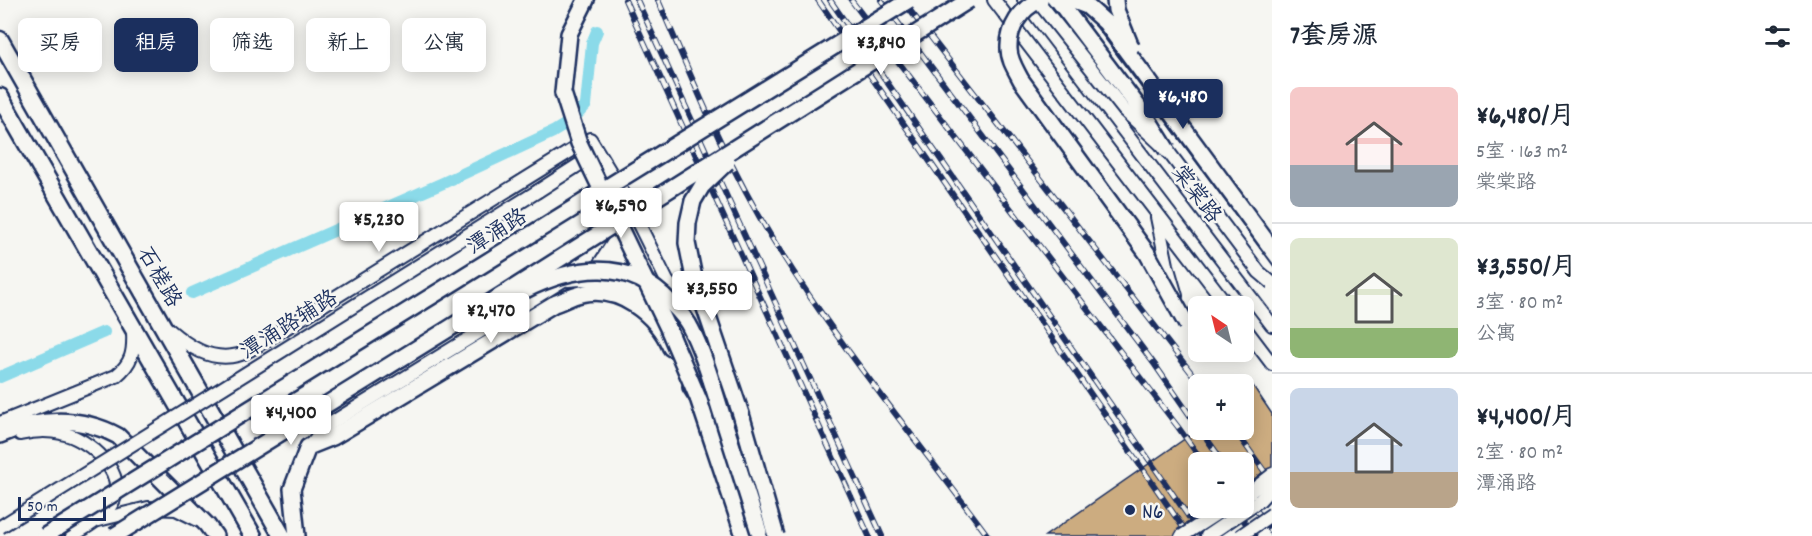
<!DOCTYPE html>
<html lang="zh">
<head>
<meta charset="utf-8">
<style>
	:root { --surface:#fff; --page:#f6f6f7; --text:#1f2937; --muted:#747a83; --line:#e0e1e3; --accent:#1b2f5e }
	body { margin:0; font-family:Dekko,"LXGW WenKai TC",sans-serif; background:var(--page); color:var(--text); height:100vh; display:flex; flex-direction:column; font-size:22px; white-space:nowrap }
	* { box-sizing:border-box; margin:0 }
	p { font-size:20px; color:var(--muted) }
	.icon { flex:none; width:33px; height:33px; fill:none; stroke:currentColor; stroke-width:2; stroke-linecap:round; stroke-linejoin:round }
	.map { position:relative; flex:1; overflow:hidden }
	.panel { display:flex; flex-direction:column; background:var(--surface); width:540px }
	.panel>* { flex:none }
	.hud { position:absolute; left:18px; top:18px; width:570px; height:54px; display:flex; gap:12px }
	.needle { width:39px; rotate:325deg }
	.buttons { position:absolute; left:1188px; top:296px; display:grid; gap:12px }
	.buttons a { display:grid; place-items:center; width:66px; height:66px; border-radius:9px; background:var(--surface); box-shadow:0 3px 15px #0003; font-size:30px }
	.scale { position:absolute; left:18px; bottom:15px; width:88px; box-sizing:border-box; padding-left:6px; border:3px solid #1b2f5e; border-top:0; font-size:16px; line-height:21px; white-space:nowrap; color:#1b2f5e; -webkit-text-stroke:4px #f6f6f2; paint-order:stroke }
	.price { position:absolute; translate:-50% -51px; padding:0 14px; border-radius:6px; background:#fff; color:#222; font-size:20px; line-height:39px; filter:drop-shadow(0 2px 3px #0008) }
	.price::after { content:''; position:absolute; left:50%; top:36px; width:18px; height:14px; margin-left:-9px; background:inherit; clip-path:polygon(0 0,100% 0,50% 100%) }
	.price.on { background:var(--accent); color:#fff }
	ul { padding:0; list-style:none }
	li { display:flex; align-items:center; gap:18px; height:150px; padding:0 18px }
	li+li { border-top:2px solid var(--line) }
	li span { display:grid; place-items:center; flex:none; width:168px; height:120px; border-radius:9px; color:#555 }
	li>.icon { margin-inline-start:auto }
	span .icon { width:72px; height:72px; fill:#fffc; stroke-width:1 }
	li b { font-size:26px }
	h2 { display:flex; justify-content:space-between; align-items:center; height:72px; padding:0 18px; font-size:26px }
	.chip { padding:0 21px; border-radius:9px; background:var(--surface); box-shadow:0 3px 15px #0003; font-size:21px; line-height:54px }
	.chip.on { background:var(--accent); color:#fff }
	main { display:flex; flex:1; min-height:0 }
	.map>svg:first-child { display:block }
</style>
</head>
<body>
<main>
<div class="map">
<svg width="1272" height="536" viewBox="0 0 1272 536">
	<rect width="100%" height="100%" fill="#f6f6f2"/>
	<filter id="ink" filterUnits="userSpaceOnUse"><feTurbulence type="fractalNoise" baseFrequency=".0167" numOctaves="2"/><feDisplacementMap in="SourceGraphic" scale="12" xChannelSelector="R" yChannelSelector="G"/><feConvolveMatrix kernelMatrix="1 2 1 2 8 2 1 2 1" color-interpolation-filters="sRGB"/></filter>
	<g filter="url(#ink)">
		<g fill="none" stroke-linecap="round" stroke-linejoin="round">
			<g stroke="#8bdae9" stroke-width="12">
				<path d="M192,293l251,-110 110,-51 18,-11 15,-16 6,-62 5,-12"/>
				<path d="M0,377l104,-45"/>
			</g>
		</g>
		<path fill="#ccac80" stroke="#1b2f5e" stroke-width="1.5" d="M1251,383l21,31v53l-5,2 -23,18v-25h-46v45h14l-34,22 -4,7h-129l154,-107h45v-41z"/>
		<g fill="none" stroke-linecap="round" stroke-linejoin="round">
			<g stroke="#1b2f5e" stroke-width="16">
				<g id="tertiary">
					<path d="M994,0l234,306"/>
					<path d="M1024,0l248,325"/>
					<path d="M1068,0l204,275"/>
					<path d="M538,191l56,-36"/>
					<path d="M1157,217l10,48 9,31"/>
					<path d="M568,280l12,-1 27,3 25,9 30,13 19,24 25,67 37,109"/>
					<path d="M1244,327l28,37"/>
					<path d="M168,329c20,17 42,33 70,26 8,-2 15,-7 22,-11l330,-205 36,59 41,83 16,20 14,23 5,15"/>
					<path d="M0,423l116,-47c16,-13 18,-24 17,-44"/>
					<path d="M20,434c13,-3 28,-4 41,-1 28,5 70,42 50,72 -9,14 -25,22 -39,31"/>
					<path d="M309,446l19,-21 236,-145 24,-24 38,-58"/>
					<path d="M744,460l24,75"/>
					<path d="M98,520l50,-12 28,1 22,11"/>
				</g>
			</g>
			<g stroke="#1b2f5e" stroke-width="20">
				<g id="secondary">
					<path d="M563,93l6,-59 17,-34"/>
					<path d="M691,387l7,11 46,138"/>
					<path d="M0,435c39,-18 81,-19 118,1l89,89 8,11"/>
					<path d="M297,536l-5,-47 16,-42 25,-10 221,-133c9,-3 18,-8 27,-10 38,-9 75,20 90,54"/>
				</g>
			</g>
			<g stroke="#1b2f5e" stroke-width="21">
				<g id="primary">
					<path d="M0,40l282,496"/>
					<path d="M0,97l253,439"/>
				</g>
			</g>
			<use href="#tertiary" stroke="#f6f6f2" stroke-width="12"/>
			<use href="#secondary" stroke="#f6f6f2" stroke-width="15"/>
			<use href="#primary" stroke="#f6f6f2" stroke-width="16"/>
			<g stroke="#1b2f5e" stroke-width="6">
				<g id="rail">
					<path d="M625,0l244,536"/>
					<path d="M637,0l245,536"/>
					<path d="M658,0c35,80 68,163 114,238 64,105 143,199 216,298"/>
					<path d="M818,0l371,536"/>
					<path d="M830,0l372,536"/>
					<path d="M851,0l327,427 25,35"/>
					<path d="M881,0l274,365 43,62"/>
					<path d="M902,0l298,384"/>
					<path d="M1200,429l23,33"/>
					<path d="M1234,429l38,53"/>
					<path d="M1244,492l28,41"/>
					<path d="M1234,507l21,29"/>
				</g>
			</g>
			<use href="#rail" stroke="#f6f6f2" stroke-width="4" stroke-dasharray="11" stroke-linecap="butt"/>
			<g stroke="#1b2f5e" stroke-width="16" stroke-linecap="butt">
				<g id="tertiary-bridge">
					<path d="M1037,0l87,110 43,40 92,122 13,11"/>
					<path d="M1244,497l28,-22"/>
					<path d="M0,527l538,-336"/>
					<path d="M1182,536l45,-29"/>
					<path d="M1207,536l53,-36 12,-13"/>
					<path d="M1240,536l32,-22"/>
				</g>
			</g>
			<g stroke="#1b2f5e" stroke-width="20" stroke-linecap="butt">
				<g id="secondary-bridge">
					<path d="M1040,0c-19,8 -32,28 -31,49 0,11 7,21 12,31l126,173 40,72"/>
					<path d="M1058,0l91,121 18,29"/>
					<path d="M1071,0l16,6 19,17 166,226"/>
					<path d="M1115,0l1,10 15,37"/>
					<path d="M563,93l16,50 89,185 30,70"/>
					<path d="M727,162l-25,24 -9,15 -5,22 -1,20 6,30 48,141 35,122"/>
					<path d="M523,291c52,-26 106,-34 149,13 7,7 15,16 19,25 14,27 22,58 31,86 12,39 25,78 37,117"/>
					<path d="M45,536l864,-536"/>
					<path d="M114,536l336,-208 519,-328"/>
				</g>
			</g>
			<use href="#tertiary-bridge" stroke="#f6f6f2" stroke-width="12"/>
			<use href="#secondary-bridge" stroke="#f6f6f2" stroke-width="15"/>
		</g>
	</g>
	<circle fill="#1b2f5e" stroke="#f6f6f2" stroke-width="2" cx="1130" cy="510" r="6"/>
	<g text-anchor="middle" stroke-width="5" stroke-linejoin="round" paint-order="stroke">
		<g font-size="22" fill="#1b2f5e" stroke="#f6f6f2">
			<text transform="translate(1198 193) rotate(53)" y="8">棠棠路</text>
			<text transform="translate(496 230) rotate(-32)" y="8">潭涌路</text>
			<text transform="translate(161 276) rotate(60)" y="8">石槎路</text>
			<text transform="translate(288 323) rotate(-32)" y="8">潭涌路辅路</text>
		</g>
		<g font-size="22" fill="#1b2f5e" stroke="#f6f6f2" text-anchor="start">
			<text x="1142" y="518">N6</text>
		</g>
	</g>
</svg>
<div class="buttons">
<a><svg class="needle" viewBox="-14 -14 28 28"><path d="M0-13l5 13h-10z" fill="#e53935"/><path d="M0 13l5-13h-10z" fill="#747a83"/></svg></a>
<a>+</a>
<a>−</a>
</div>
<div class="scale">50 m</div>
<b class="price" style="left:881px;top:76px">¥3,840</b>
<b class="price on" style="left:1183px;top:130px">¥6,480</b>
<b class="price" style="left:621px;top:239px">¥6,590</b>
<b class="price" style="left:379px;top:253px">¥5,230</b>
<b class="price" style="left:712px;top:322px">¥3,550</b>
<b class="price" style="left:491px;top:344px">¥2,470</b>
<b class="price" style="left:291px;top:446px">¥4,400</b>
<div class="hud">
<a class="chip">买房</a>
<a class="chip on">租房</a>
<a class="chip">筛选</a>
<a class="chip">新上</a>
<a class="chip">公寓</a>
</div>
</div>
<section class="panel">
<h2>7套房源<svg class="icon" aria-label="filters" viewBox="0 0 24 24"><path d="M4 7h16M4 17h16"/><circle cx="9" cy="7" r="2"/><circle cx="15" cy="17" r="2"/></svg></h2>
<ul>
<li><span style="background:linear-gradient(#f6c9c9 65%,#9aa5b1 0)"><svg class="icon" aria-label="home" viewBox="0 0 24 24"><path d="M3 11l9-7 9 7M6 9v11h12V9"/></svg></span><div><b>¥6,480/月</b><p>5室 · 163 m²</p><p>棠棠路</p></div></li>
<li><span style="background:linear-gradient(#dfe7d0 75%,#8fb573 0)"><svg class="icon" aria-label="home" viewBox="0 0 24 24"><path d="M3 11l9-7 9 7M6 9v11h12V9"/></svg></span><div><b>¥3,550/月</b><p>3室 · 80 m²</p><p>公寓</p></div></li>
<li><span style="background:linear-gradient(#c9d6e8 70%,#b9a48a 0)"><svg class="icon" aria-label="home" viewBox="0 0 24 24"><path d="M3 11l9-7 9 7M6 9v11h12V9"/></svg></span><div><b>¥4,400/月</b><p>2室 · 80 m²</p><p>潭涌路</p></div></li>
</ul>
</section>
</main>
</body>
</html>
